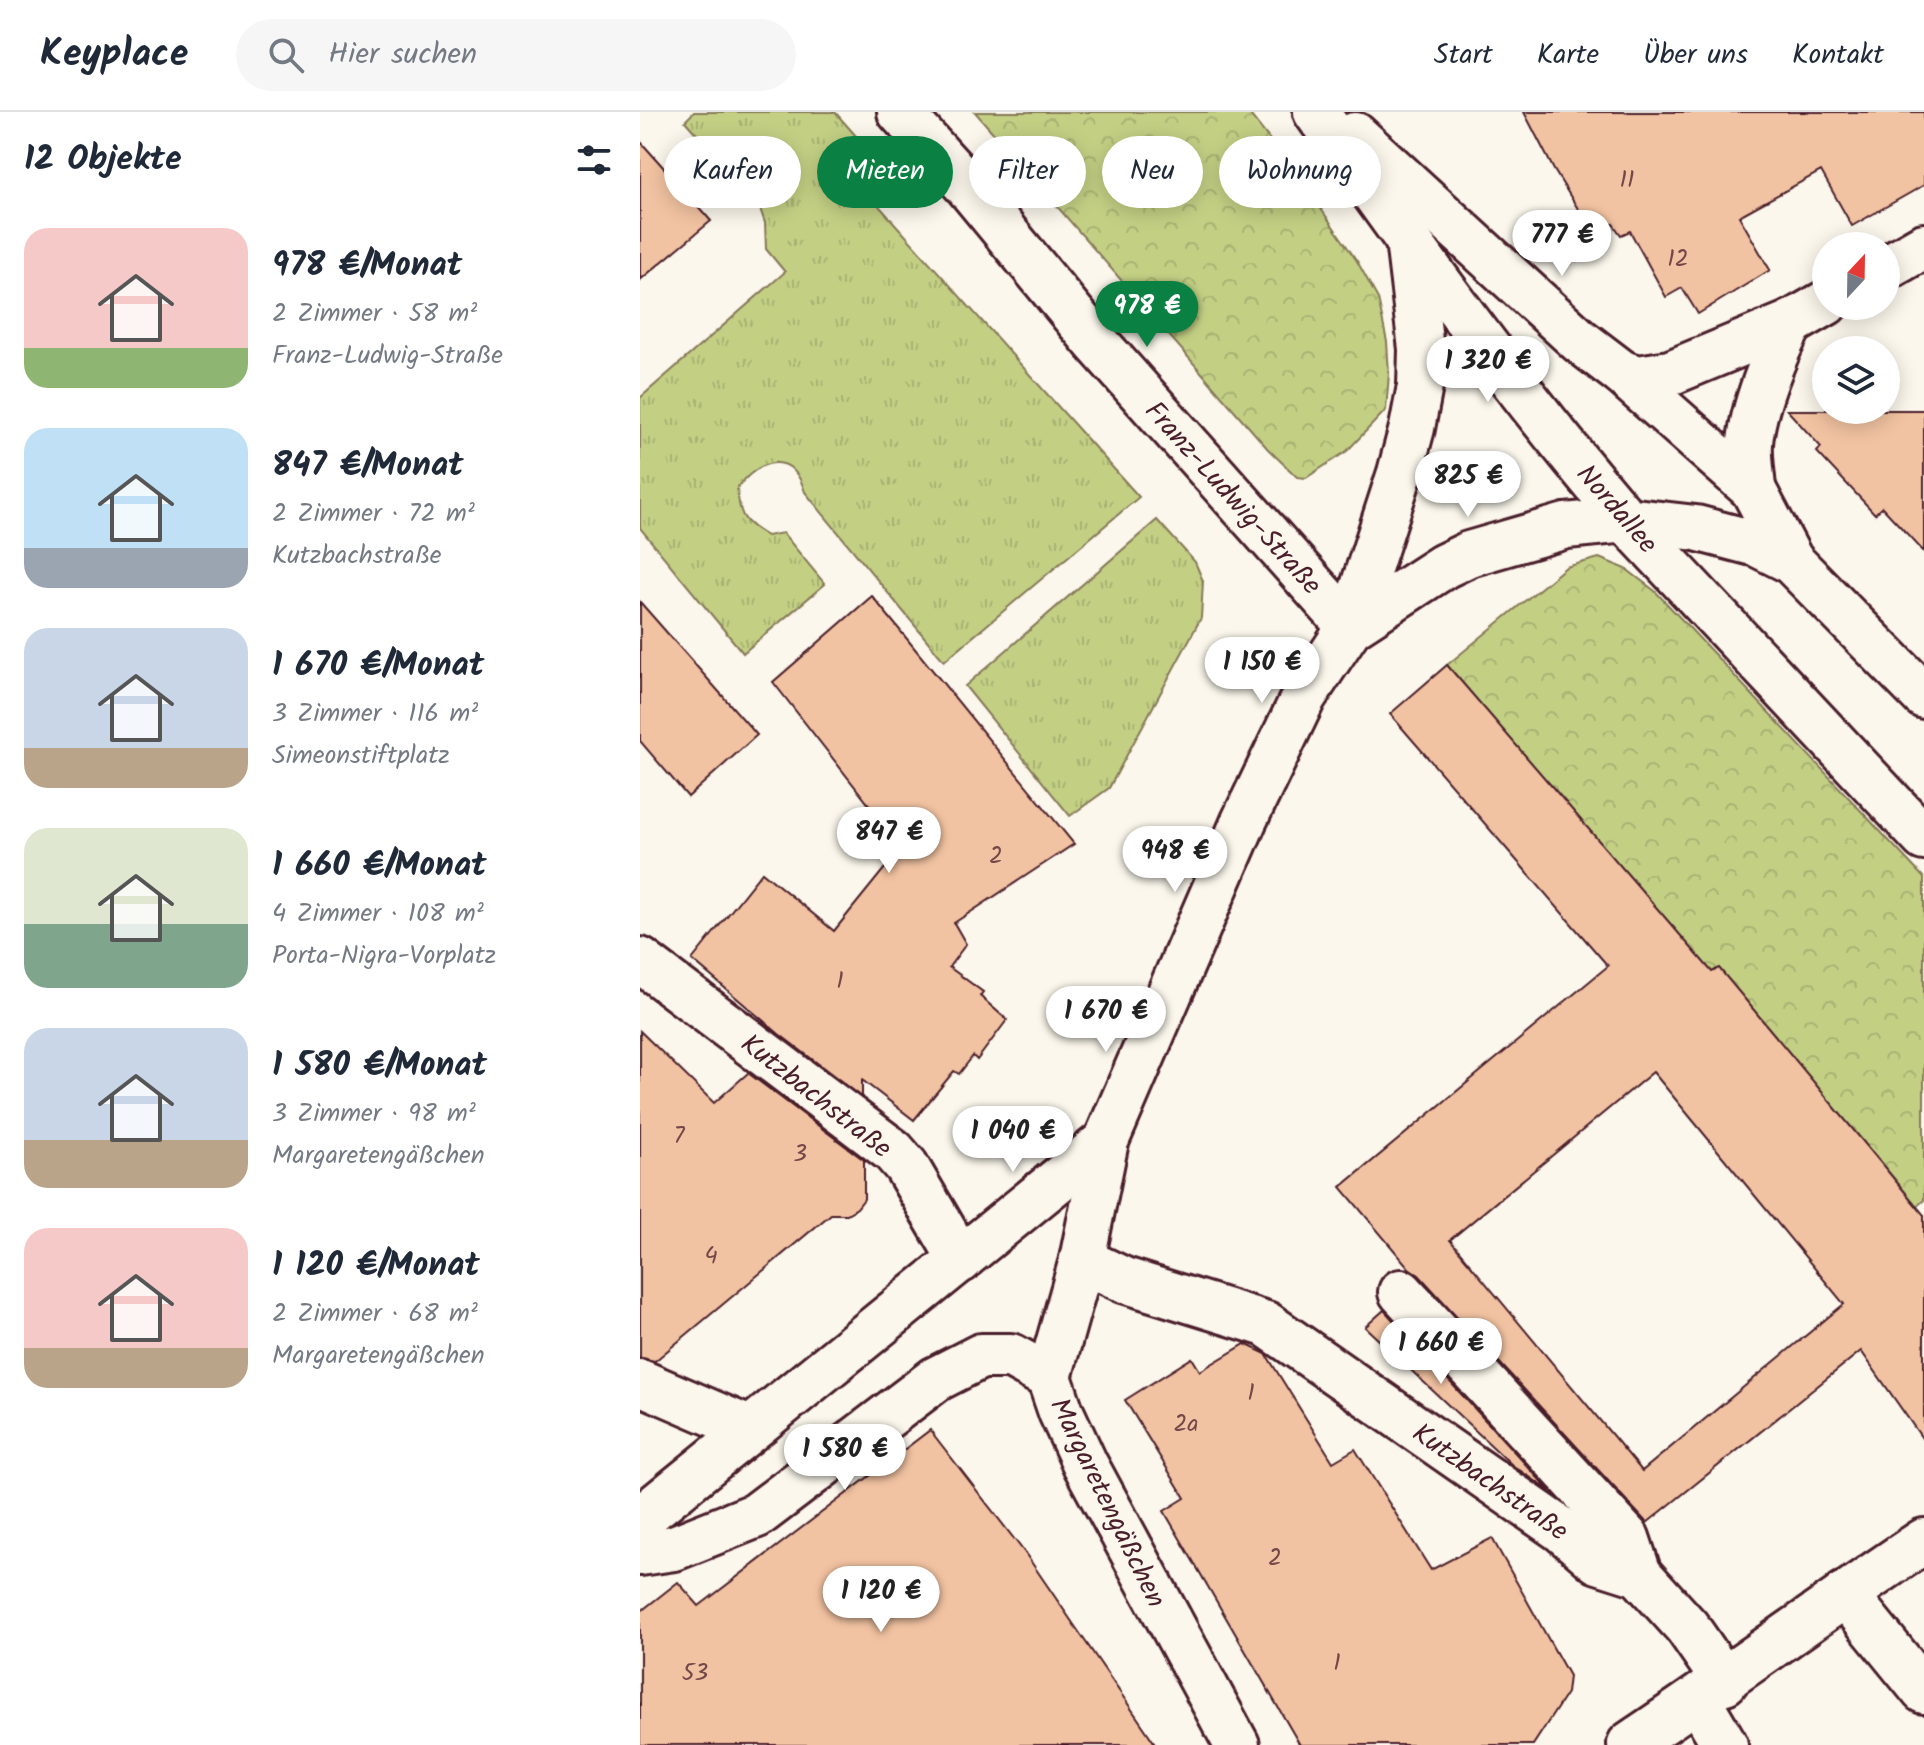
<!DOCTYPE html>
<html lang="de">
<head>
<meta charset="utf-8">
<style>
	:root { --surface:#fff; --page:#f6f6f7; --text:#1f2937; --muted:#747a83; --line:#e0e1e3; --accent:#0b8043 }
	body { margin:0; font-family:Kalam,sans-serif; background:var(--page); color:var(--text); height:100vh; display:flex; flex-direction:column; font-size:30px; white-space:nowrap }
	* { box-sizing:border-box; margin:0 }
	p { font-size:26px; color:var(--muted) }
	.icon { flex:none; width:44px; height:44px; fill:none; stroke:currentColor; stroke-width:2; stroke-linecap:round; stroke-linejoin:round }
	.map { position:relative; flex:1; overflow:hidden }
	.details { display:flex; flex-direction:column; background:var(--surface); width:640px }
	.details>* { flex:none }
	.guide { position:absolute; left:24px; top:24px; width:760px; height:72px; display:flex; gap:16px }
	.needle { width:52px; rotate:22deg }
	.fabs { position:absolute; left:1172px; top:120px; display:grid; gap:16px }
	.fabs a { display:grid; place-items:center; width:88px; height:88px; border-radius:50%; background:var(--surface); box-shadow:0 4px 20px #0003; font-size:40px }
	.price { position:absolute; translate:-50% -68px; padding:0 18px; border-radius:28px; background:#fff; color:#222; font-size:26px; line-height:52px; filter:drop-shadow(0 2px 4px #0008) }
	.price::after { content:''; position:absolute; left:50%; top:48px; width:24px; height:18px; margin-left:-12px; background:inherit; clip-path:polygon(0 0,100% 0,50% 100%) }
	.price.current { background:var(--accent); color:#fff }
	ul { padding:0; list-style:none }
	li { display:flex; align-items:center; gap:24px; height:200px; padding:0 24px }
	li span { display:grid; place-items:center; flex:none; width:224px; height:160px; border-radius:24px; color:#555 }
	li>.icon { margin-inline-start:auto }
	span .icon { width:96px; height:96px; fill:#fffc; stroke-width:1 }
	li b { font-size:34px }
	h2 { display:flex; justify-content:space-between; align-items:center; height:96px; padding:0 24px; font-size:34px }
	.tag { padding:0 28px; border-radius:36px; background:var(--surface); box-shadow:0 4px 20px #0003; font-size:28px; line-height:72px }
	.tag.current { background:var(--accent); color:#fff }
	header { display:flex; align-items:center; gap:48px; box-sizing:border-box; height:112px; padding:0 40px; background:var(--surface); border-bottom:2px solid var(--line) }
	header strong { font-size:38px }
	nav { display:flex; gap:44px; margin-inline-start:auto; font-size:28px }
	.search { width:560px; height:72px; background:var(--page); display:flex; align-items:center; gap:20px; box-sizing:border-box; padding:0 28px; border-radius:44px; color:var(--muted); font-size:30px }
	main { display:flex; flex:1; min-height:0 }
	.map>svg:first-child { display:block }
</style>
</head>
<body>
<header>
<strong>Keyplace</strong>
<div class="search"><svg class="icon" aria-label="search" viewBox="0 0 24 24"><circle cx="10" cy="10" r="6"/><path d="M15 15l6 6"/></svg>Hier suchen</div>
<nav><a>Start</a><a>Karte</a><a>Über uns</a><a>Kontakt</a></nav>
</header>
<main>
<section class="details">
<h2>12 Objekte<svg class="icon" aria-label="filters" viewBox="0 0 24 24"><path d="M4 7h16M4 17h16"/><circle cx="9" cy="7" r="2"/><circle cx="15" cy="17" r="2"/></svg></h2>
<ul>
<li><span style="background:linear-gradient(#f6c9c9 75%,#8fb573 0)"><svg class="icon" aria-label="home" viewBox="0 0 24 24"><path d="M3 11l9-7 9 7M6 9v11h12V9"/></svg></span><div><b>978 €/Monat</b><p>2 Zimmer · 58 m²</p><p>Franz-Ludwig-Straße</p></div></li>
<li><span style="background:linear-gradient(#bfe0f5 75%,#9aa5b1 0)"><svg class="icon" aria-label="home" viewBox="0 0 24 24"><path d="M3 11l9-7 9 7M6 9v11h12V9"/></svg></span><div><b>847 €/Monat</b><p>2 Zimmer · 72 m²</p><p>Kutzbachstraße</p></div></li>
<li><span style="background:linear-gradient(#c9d6e8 75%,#b9a48a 0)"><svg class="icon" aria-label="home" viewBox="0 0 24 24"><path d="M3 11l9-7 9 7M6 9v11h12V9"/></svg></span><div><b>1 670 €/Monat</b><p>3 Zimmer · 116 m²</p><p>Simeonstiftplatz</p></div></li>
<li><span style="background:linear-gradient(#dfe7d0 60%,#7fa58c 0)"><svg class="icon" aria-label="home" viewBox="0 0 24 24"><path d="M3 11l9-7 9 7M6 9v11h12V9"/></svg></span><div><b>1 660 €/Monat</b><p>4 Zimmer · 108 m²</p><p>Porta-Nigra-Vorplatz</p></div></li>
<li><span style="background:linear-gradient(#c9d6e8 70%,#b9a48a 0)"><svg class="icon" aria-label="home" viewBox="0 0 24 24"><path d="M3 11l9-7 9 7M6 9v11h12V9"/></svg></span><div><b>1 580 €/Monat</b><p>3 Zimmer · 98 m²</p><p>Margaretengäßchen</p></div></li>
<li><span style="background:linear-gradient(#f6c9c9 75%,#b9a48a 0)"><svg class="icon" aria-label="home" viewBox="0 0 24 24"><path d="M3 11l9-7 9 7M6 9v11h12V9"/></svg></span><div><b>1 120 €/Monat</b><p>2 Zimmer · 68 m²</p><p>Margaretengäßchen</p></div></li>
</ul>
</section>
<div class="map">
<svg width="1284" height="1633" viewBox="0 0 1284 1633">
	<defs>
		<pattern id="grass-tufts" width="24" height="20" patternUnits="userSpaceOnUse" patternTransform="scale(2)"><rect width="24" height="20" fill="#c3d084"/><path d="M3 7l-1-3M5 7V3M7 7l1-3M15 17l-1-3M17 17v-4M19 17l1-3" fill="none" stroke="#a9b272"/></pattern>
		<pattern id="park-crowns" width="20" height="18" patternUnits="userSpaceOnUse" patternTransform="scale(2)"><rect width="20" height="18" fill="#c3d084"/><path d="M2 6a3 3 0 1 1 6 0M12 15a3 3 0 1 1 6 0" fill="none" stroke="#a9b272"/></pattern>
	</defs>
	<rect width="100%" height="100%" fill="#fbf7ec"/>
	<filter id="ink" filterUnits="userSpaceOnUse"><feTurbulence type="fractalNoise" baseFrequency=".0125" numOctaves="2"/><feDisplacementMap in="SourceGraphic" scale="16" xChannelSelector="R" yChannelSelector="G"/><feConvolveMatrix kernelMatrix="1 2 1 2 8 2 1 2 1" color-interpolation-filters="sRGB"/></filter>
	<g filter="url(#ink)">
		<g fill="url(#grass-tufts)" stroke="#867858" stroke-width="2">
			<path d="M54,0h141l57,65 -20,21 267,299 -195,164 -139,-169c-13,-43 -45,-33 -68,-4 2,28 7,35 30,48l16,-3 42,51 -82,69 -103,-125v-130l145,-126 -19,-23 -1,-26 -7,-20 -73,-82z"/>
			<path d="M517,408l38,42 8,19 -2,37 -92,170 -39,28 -105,-130z"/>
		</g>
		<g fill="url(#park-crowns)" stroke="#867858" stroke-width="2">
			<path d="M335,0h273l51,65 58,84 21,38 9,43 2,32 -3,36 -39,41 -41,27 -9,-1 -29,-28z"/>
			<path d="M959,446l27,11 29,22 269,287v322l-7,6 -198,-238 -7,4 -265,-307 119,-98z"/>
		</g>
		<g fill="#f2c3a2" stroke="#4a1f2b" stroke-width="2" fill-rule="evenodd">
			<path d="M884,0h400v73l-72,41 -31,-55 -82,45 31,54 -72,44 -16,-26 -16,9 -36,-66 -9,4 -8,-11 -20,9 -39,-63z"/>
			<path d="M0,29l71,80 -71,59z"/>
			<path d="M1147,298h137v142l-42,-45 -7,7 -58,-62 4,-5z"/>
			<path d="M232,484l202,248 -120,79 12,21 -17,23 34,25 -3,4 27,24 -30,40 -4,-4 -14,18 -5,-3 -40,49 -52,-40v17l-83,-63 -87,-74 70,-88 72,59 68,-84 -129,-165z"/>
			<path d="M0,490l117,133 -69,62 -48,-56z"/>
			<path d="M807,553l265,307 7,-4 205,247v226l-63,-90 -214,172 -228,-248 -10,-7 -68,-81 267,-221 -218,-252zM1013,960l191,232 -202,167 -192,-231z"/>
			<path d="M0,919l74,72 34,-30 116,87v39l-7,9 -10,6h-16l-176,147 -15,-3z"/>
			<path d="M744,1198l166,181 -38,-26 -147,-138z"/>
			<path d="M605,1232l21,10 67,108 22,-13 76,121 61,-32 77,138 -2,17 -34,52h-233l-136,-234 21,-13 -60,-98 67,-42 8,13z"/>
			<path d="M290,1318l95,123 131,192h-516v-133l38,-30 21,24z"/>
		</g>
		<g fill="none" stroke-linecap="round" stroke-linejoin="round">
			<g stroke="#4a1f2b" stroke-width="50">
				<g id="minor">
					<path d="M260,0l68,75 127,154 255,286"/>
					<path d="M1246,156l38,-22"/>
					<path d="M982,261l16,5 32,-5 121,-50 35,-20"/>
					<path d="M1113,377c-1,-15 -4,-31 -3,-45 2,-34 25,-92 41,-121"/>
					<path d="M710,515l94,-61 25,-12 97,-28 60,-6 70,8 61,16 34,17"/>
					<path d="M0,848l253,191 13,15 55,94"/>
					<path d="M442,1148l42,20 142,44 296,206 36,31 41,13 48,53 38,55"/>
					<path d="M761,1180l226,246 12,36"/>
					<path d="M409,1265l33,-117 24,-119 138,-320 60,-125 46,-69 50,-154 12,-45 8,-42 1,-37 -13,-109"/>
					<path d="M0,1270l109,47"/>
					<path d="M0,1407l466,-378"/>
					<path d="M0,1441l34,-5 83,-33 179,-136 45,-23h30l38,21 12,35 24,52 152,281"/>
					<path d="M1205,1482l79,97"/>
					<path d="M1058,1587l27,46"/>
					<path d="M990,1632c99,-66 195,-137 294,-203"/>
				</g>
			</g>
			<g stroke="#4a1f2b" stroke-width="50">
				<g id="major">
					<path d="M676,0c99,139 199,279 310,408l298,318"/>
					<path d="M715,23l225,206 42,32 131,116 38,72 133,135"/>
				</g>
			</g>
			<use href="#minor" stroke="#fbf7ec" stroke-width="44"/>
			<use href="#major" stroke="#fbf7ec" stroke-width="44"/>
		</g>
	</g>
	<g text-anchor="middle" stroke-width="8" stroke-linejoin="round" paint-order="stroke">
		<g font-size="24" fill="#744849">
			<text x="987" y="75">11</text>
			<text x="1038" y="154">12</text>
			<text x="356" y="751">2</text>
			<text x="200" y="876">1</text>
			<text x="39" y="1031">7</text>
			<text x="160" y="1049">3</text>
			<text x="71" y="1151">4</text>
			<text x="611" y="1288">1</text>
			<text x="546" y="1319">2a</text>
			<text x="635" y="1453">2</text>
			<text x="697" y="1558">1</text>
			<text x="55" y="1568">53</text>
		</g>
		<g font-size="28" fill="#4a1f2b" stroke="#fbf7ec">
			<text transform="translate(594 385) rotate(48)" y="10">Franz-Ludwig-Straße</text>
			<text transform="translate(978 396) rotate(49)" y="10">Nordallee</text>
			<text transform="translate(177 983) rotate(38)" y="10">Kutzbachstraße</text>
			<text transform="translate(851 1369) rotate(35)" y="10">Kutzbachstraße</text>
			<text transform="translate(469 1390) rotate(64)" y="10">Margaretengäßchen</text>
		</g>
	</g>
</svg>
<div class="fabs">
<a><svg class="needle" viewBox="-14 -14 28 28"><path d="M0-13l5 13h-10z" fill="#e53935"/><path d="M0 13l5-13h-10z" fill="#747a83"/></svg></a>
<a><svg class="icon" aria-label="layers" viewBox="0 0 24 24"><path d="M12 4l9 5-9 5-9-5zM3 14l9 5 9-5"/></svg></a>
</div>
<b class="price" style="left:922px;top:166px">777 €</b>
<b class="price current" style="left:507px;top:237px">978 €</b>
<b class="price" style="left:848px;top:292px">1 320 €</b>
<b class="price" style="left:828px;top:407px">825 €</b>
<b class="price" style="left:622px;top:593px">1 150 €</b>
<b class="price" style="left:249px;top:763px">847 €</b>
<b class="price" style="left:535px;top:782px">948 €</b>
<b class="price" style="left:466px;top:942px">1 670 €</b>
<b class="price" style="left:373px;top:1062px">1 040 €</b>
<b class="price" style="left:801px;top:1274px">1 660 €</b>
<b class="price" style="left:205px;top:1380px">1 580 €</b>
<b class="price" style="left:241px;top:1522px">1 120 €</b>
<div class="guide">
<a class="tag">Kaufen</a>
<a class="tag current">Mieten</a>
<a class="tag">Filter</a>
<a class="tag">Neu</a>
<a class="tag">Wohnung</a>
</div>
</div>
</main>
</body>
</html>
